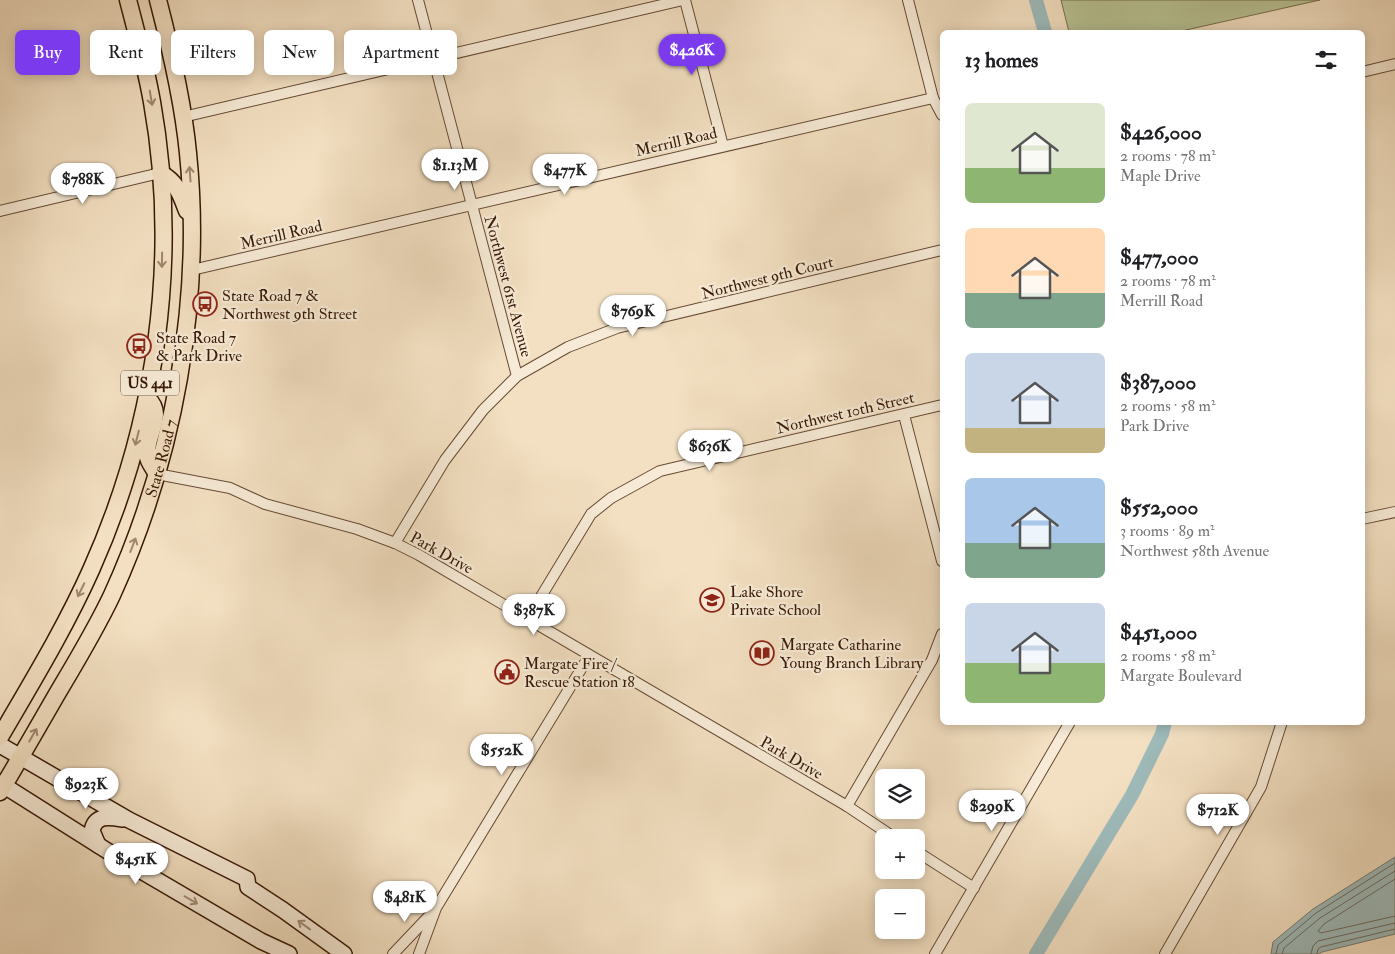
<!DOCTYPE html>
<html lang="en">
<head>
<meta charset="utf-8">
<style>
	:root { --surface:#fff; --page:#f2f2f2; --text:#202124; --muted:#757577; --accent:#7c3aed }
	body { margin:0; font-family:"IM FELL Double Pica",serif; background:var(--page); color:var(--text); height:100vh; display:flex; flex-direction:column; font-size:19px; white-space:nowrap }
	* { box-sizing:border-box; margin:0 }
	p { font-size:16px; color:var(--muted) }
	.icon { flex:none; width:28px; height:28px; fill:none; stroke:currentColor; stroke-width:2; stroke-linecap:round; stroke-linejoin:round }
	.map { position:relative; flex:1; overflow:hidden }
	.panel { position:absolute; left:940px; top:30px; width:425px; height:695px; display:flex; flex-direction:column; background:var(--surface); border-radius:8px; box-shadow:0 2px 12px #0003 }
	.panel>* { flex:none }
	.banner { position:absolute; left:15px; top:30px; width:475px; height:45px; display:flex; gap:10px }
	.controls { position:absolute; left:875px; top:769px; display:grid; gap:10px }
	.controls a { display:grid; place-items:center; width:50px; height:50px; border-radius:8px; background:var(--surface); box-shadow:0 2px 12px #0003; font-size:25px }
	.price { position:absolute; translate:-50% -42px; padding:0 11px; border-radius:18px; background:#fff; color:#222; font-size:16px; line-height:32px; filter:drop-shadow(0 1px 2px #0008) }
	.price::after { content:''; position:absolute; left:50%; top:30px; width:15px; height:11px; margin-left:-8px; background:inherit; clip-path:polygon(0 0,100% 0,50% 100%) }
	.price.on { background:var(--accent); color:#fff }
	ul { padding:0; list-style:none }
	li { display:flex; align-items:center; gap:15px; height:125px; padding:0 25px }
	li span { display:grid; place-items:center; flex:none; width:140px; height:100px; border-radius:8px; color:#555 }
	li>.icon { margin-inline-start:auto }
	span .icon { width:60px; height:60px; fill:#fffc; stroke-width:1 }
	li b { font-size:21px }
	h2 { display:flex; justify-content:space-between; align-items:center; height:60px; padding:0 25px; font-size:21px }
	.chip { padding:0 18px; border-radius:8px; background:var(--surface); box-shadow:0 2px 12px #0003; font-size:18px; line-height:45px }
	.chip.on { background:var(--accent); color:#fff }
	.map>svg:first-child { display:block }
</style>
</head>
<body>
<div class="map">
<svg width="1395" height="954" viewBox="0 0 1395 954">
	<rect width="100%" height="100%" fill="#f3e0c2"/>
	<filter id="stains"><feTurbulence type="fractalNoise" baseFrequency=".004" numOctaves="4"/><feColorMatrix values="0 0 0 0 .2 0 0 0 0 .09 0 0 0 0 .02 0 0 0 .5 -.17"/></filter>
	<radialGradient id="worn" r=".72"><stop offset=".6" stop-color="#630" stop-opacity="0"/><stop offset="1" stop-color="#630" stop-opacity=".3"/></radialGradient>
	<path fill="#b8c395" stroke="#786e4e" d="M1061,0h259l-143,32h-108z"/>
	<path fill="#9ebbbb" stroke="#757a73" d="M1395,857v77l-73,18 -3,2h-48l2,-12 40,-33z"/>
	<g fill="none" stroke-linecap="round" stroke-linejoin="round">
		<g stroke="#6b6a60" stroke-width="1">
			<path d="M1395,879l-71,45 -6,7 3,2 74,-17"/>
			<path d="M1276,954l2,-9 38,-32 79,-50"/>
			<path d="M1282,954l2,-6 36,-30 75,-47"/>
			<path d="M1311,954l2,-8 5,-5 77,-18"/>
			<path d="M1317,954l1,-5 3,-2 74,-18"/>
		</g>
		<g stroke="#9ebbbb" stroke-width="14">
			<path d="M1036,0l9,32"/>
			<path d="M1036,954l96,-159 30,-61 3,-12"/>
		</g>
		<g stroke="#674a35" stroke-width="12">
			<g id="street">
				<path d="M418,0l99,376"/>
				<path d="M685,0l38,146"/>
				<path d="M908,0l25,98 9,17"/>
				<path d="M1362,72l33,-8"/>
				<path d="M183,117l500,-117"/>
				<path d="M0,211l160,-38"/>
				<path d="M192,270l741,-172"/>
				<path d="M904,415l38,146"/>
				<path d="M157,474l73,14 35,16 92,25 38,14 24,12 428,251 48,32"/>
				<path d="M1362,519l33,-7"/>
				<path d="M395,543l50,-83 38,-50 34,-34 51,-29 49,-19 325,-78"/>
				<path d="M528,618l63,-104 20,-16 49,-27 282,-66"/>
				<path d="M847,806l85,-146 10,-26"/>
				<path d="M916,851l58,37"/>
				<path d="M393,954l39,-41"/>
				<path d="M419,954l17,-46 153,-252"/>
				<path d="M935,954l135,-232"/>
				<path d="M1165,954l96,-167 21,-65"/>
			</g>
		</g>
		<g stroke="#381806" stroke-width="18">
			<g id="secondary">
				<path d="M0,745l129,75 118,59 1,8 35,23 61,44"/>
				<path d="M0,783l109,69 152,89 28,13"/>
				<path d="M98,845l-6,-14c3,-17 18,-14 31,-12"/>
			</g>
		</g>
		<g stroke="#381806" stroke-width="19">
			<g id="primary">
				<path d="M160,173c17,9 21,22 27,38"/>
				<path d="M147,398c18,16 0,34 0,54 0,8 6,15 10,22"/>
				<path d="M0,737c32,-55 65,-109 91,-167 65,-145 89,-311 61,-468 -6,-34 -15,-68 -24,-102"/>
				<path id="s1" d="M0,792c19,-32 38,-65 57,-98 19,-32 39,-65 55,-99 62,-136 91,-294 76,-442 -5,-52 -17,-103 -30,-153"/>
			</g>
		</g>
		<use href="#street" stroke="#f7ebd7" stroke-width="10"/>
		<use href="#secondary" stroke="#f7ebd7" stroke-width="15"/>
		<use href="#primary" stroke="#f3e0c2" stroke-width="16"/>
	</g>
	<defs><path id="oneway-shaft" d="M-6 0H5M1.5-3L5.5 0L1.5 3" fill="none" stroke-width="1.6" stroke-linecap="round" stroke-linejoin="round" transform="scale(1.25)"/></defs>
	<g stroke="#9f866d">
		<use href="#oneway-shaft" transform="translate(151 98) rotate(80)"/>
		<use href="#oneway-shaft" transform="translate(190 174) rotate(-94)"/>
		<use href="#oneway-shaft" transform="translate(162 260) rotate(91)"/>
		<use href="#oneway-shaft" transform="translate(137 438) rotate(104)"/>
		<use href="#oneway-shaft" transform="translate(133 545) rotate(-69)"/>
		<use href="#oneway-shaft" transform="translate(81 590) rotate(116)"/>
		<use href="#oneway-shaft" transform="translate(33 735) rotate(-60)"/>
	</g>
	<g stroke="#a18c79">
		<use href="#oneway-shaft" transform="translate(191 900) rotate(30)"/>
		<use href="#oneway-shaft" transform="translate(304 925) rotate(-144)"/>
	</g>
	<defs>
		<g id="bus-ring" transform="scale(1.25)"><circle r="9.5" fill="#f7ebd7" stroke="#8f2418" stroke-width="1.5"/><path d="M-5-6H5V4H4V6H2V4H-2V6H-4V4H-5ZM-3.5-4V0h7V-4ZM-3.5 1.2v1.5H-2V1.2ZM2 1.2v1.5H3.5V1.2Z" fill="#8f2418"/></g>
		<g id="school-ring" transform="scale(1.25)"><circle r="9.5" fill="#f7ebd7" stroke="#8f2418" stroke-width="1.5"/><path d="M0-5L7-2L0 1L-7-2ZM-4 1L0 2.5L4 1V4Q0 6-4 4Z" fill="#8f2418"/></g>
		<g id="library-ring" transform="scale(1.25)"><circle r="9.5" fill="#f7ebd7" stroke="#8f2418" stroke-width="1.5"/><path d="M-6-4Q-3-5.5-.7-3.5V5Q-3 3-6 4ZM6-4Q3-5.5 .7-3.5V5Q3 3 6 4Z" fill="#8f2418"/></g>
		<g id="civic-ring" transform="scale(1.25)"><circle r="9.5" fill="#f7ebd7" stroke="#8f2418" stroke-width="1.5"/><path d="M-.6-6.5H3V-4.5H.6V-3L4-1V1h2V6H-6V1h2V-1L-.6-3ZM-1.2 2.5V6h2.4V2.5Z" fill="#8f2418"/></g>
	</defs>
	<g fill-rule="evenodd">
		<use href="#bus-ring" x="205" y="304"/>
		<use href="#bus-ring" x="139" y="346"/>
		<use href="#school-ring" x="712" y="600"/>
		<use href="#library-ring" x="762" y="653"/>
		<use href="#civic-ring" x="507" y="672"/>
	</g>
	<g text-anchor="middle" stroke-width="4.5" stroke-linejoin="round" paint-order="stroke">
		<rect fill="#f7ebd7" stroke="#715745" stroke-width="1" x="121" y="370.5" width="58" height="25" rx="4"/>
		<g font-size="15" font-weight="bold" fill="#381806">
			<text x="150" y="388">US 441</text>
		</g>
		<g font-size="16" fill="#381806" stroke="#f7ebd7">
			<text transform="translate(676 141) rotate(-13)" y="6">Merrill Road</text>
			<text transform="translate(281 234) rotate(-13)" y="6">Merrill Road</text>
			<text transform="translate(767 277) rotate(-14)" y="6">Northwest 9th Court</text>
			<text transform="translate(509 286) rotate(75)" y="6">Northwest 61st Avenue</text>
			<text transform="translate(845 412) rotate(-13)" y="6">Northwest 10th Street</text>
			<text dy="6" stroke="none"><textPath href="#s1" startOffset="372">State Road 7</textPath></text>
			<text transform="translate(442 552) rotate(29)" y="6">Park Drive</text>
			<text transform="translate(792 757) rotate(30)" y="6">Park Drive</text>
		</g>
		<g font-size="16" fill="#381806" stroke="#f7ebd7" text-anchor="start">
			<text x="222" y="301">State Road 7 &amp;<tspan x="222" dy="18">Northwest 9th Street</tspan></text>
			<text x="156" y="343">State Road 7<tspan x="156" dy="18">&amp; Park Drive</tspan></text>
			<text x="730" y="597">Lake Shore<tspan x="730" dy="18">Private School</tspan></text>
			<text x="780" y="650">Margate Catharine<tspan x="780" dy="18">Young Branch Library</tspan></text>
			<text x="524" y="669">Margate Fire /<tspan x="524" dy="18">Rescue Station 18</tspan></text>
		</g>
	</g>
	<rect width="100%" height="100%" filter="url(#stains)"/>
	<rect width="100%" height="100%" fill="url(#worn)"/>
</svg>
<div class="controls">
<a><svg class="icon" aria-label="layers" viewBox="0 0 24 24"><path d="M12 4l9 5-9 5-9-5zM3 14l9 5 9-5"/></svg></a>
<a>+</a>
<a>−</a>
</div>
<b class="price on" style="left:692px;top:76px">$426K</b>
<b class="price" style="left:455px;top:191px">$1.13M</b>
<b class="price" style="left:565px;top:196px">$477K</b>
<b class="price" style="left:83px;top:205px">$788K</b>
<b class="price" style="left:633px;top:337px">$769K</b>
<b class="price" style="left:710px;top:472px">$636K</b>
<b class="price" style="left:534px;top:636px">$387K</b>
<b class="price" style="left:502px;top:776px">$552K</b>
<b class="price" style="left:86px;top:810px">$923K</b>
<b class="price" style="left:992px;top:832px">$299K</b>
<b class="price" style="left:1218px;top:836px">$712K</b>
<b class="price" style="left:136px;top:885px">$451K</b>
<b class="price" style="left:405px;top:923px">$481K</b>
<div class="banner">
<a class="chip on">Buy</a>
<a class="chip">Rent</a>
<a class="chip">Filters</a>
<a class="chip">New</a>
<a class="chip">Apartment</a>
</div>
<section class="panel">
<h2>13 homes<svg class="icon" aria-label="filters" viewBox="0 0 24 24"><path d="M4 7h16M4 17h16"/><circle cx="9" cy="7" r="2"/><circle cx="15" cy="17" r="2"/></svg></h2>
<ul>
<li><span style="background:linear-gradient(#dfe7d0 65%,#8fb573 0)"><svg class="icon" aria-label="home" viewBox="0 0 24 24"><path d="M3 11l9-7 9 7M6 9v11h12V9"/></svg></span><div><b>$426,000</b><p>2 rooms · 78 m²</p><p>Maple Drive</p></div></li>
<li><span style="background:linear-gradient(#ffd9b3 65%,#7fa58c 0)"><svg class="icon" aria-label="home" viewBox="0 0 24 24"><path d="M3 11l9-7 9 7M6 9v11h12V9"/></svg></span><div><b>$477,000</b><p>2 rooms · 78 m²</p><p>Merrill Road</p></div></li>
<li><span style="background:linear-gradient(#c9d6e8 75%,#c2b280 0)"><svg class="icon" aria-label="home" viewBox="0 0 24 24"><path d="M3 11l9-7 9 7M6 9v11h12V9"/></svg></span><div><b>$387,000</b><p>2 rooms · 58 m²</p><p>Park Drive</p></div></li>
<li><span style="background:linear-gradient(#a9c7e8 65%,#7fa58c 0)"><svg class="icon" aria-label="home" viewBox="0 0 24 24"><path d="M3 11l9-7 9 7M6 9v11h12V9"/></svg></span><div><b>$552,000</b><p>3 rooms · 89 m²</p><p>Northwest 58th Avenue</p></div></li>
<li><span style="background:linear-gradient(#c9d6e8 60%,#8fb573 0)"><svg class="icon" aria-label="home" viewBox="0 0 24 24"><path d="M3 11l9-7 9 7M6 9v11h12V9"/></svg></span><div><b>$451,000</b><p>2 rooms · 58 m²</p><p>Margate Boulevard</p></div></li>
</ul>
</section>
</div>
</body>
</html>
